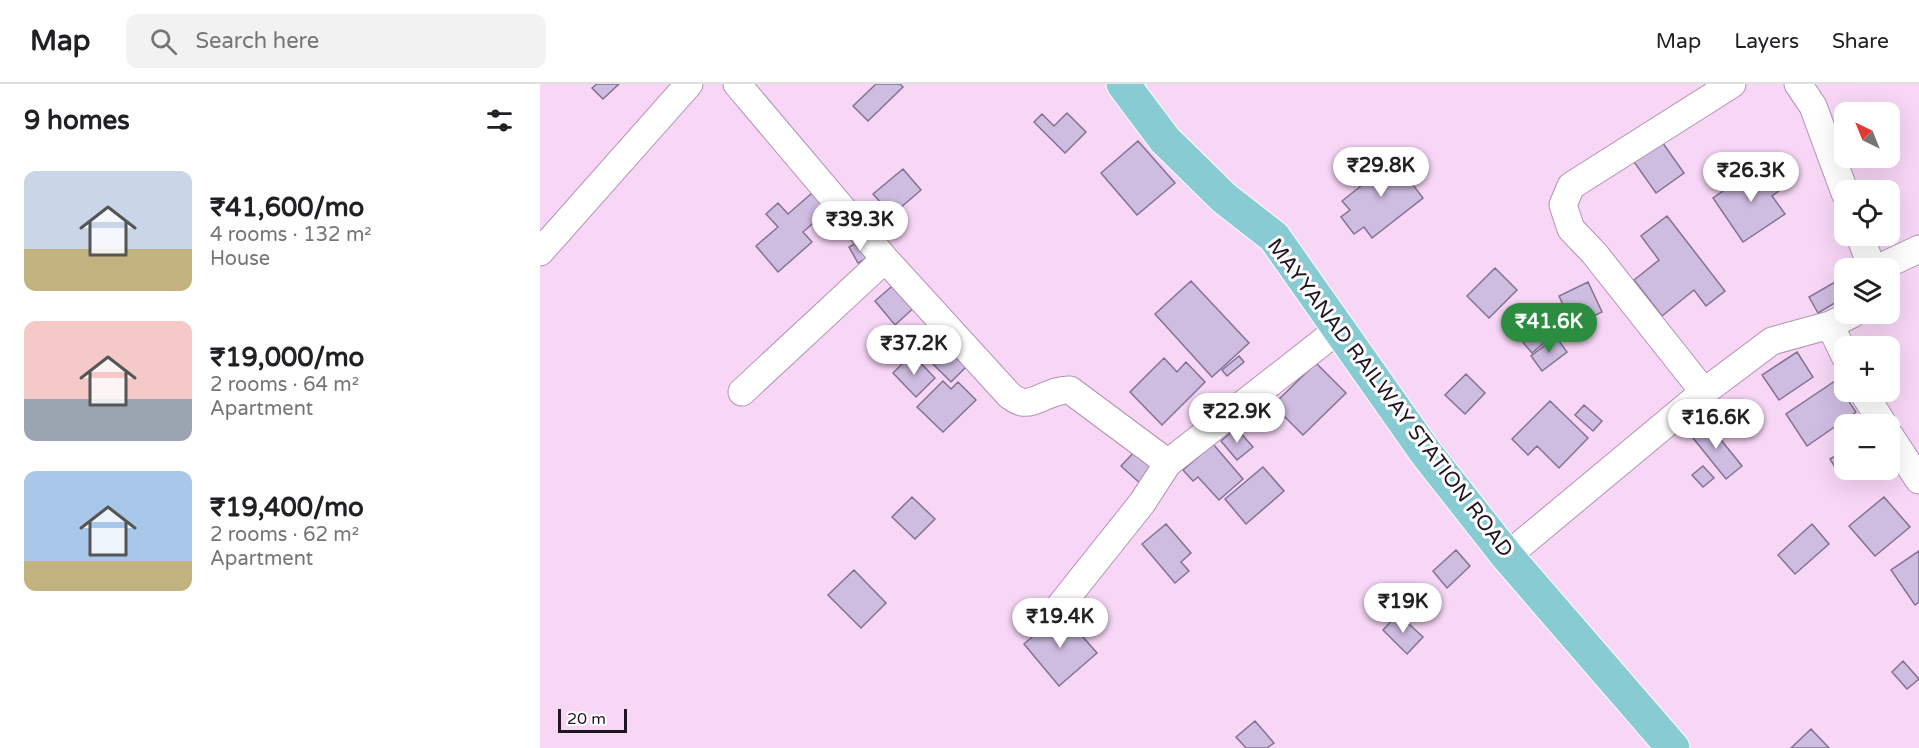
<!DOCTYPE html>
<html lang="en">
<head>
<meta charset="utf-8">
<style>
	body { margin:0; font-family:"Varela Round",sans-serif; background:#f2f2f2; color:#202124; height:100vh; display:flex; flex-direction:column; font-size:22px; white-space:nowrap }
	* { box-sizing:border-box; margin:0 }
	p { font-size:20px; color:#757577 }
	.icon { flex:none; width:33px; height:33px; fill:none; stroke:currentColor; stroke-width:2; stroke-linecap:round; stroke-linejoin:round }
	.map { position:relative; flex:1; overflow:hidden }
	.side { display:flex; flex-direction:column; background:#fff; width:540px }
	.side>* { flex:none }
	.needle { width:39px; rotate:317deg }
	.buttons { position:absolute; left:1294px; top:18px; display:grid; gap:12px }
	.buttons a { display:grid; place-items:center; width:66px; height:66px; border-radius:12px; background:#fff; box-shadow:0 6px 24px #0002; font-size:30px }
	.scale { position:absolute; left:18px; bottom:15px; width:69px; box-sizing:border-box; padding-left:6px; border:3px solid #211520; border-top:0; font-size:16px; line-height:21px; white-space:nowrap; color:#211520; -webkit-text-stroke:4px #fff; paint-order:stroke }
	.price { position:absolute; translate:-50% -51px; padding:0 14px; border-radius:21px; background:#fff; color:#222; font-size:20px; line-height:39px; filter:drop-shadow(0 2px 3px #0008) }
	.price::after { content:''; position:absolute; left:50%; top:36px; width:18px; height:14px; margin-left:-9px; background:inherit; clip-path:polygon(0 0,100% 0,50% 100%) }
	.price.active { background:#2c8d40; color:#fff }
	ul { padding:0; list-style:none }
	li { display:flex; align-items:center; gap:18px; height:150px; padding:0 24px }
	li span { display:grid; place-items:center; flex:none; width:168px; height:120px; border-radius:12px; color:#555 }
	li>.icon { margin-inline-start:auto }
	span .icon { width:72px; height:72px; fill:#fffc; stroke-width:1 }
	li b { font-size:26px }
	h2 { display:flex; justify-content:space-between; align-items:center; height:72px; padding:0 24px; font-size:26px }
	header { display:flex; align-items:center; gap:36px; box-sizing:border-box; height:84px; padding:0 30px; background:#fff; border-bottom:2px solid #e0e0e0 }
	header strong { font-size:28px }
	nav { display:flex; gap:33px; margin-inline-start:auto; font-size:21px }
	.search { width:420px; height:54px; background:#f2f2f2; display:flex; align-items:center; gap:15px; box-sizing:border-box; padding:0 21px; border-radius:12px; color:#757577; font-size:22px }
	main { display:flex; flex:1; min-height:0 }
	.map>svg:first-child { display:block }
	.building { fill:#cebce1; stroke:#827294; stroke-width:1.5 }
	.lines { fill:none; stroke-linecap:round; stroke-linejoin:round }
	.minor-casing { stroke:#b293b1; stroke-width:29 }
	.major-casing { stroke:#fff; stroke-width:35 }
	.minor { stroke:#fff; stroke-width:27 }
	.major { stroke:#88cbd3; stroke-width:33 }
	.labels { text-anchor:middle; dominant-baseline:central; stroke-width:6; stroke-linejoin:round; paint-order:stroke }
	.street-label { font-size:21px; fill:#211520; stroke:#fff }
</style>
</head>
<body>
<header>
<strong>Map</strong>
<div class="search"><svg class="icon" aria-label="search" viewBox="0 0 24 24"><circle cx="10" cy="10" r="6"/><path d="M15 15l6 6"/></svg>Search here</div>
<nav><a>Map</a><a>Layers</a><a>Share</a></nav>
</header>
<main>
<section class="side">
<h2>9 homes<svg class="icon" aria-label="filters" viewBox="0 0 24 24"><path d="M4 7h16M4 17h16"/><circle cx="9" cy="7" r="2"/><circle cx="15" cy="17" r="2"/></svg></h2>
<ul>
<li><span style="background:linear-gradient(#c9d6e8 65%,#c2b280 0)"><svg class="icon" aria-label="home" viewBox="0 0 24 24"><path d="M3 11l9-7 9 7M6 9v11h12V9"/></svg></span><div><b>₹41,600/mo</b><p>4 rooms · 132 m²</p><p>House</p></div></li>
<li><span style="background:linear-gradient(#f6c9c9 65%,#9aa5b1 0)"><svg class="icon" aria-label="home" viewBox="0 0 24 24"><path d="M3 11l9-7 9 7M6 9v11h12V9"/></svg></span><div><b>₹19,000/mo</b><p>2 rooms · 64 m²</p><p>Apartment</p></div></li>
<li><span style="background:linear-gradient(#a9c7e8 75%,#c2b280 0)"><svg class="icon" aria-label="home" viewBox="0 0 24 24"><path d="M3 11l9-7 9 7M6 9v11h12V9"/></svg></span><div><b>₹19,400/mo</b><p>2 rooms · 62 m²</p><p>Apartment</p></div></li>
</ul>
</section>
<div class="map">
<svg width="1379" height="664" viewBox="0 0 1379 664">
	<rect width="100%" height="100%" fill="#f7d6f6"/>
	<!-- building -->
	<path class="building" d="M57,0H79L63,15L52,4Z
		M336,0H360L363,3L328,37L313,22Z
		M527,29L546,48L525,69L494,38L502,30L514,42Z
		M1120,55L1144,89L1116,109L1092,75Z
		M598,57L635,99L597,131L561,89Z
		M847,67L883,114L832,154L824,143L814,150L801,133L810,126L802,117L836,90L829,82Z
		M1222,80L1240,106L1232,112L1245,130L1203,158L1173,114Z
		M363,85L381,106L352,131L333,110Z
		M272,109L287,127L263,148L272,158L238,188L216,162L238,143L226,130L238,119L248,130Z
		M1127,132L1185,207L1166,222L1154,206L1122,232L1094,196L1119,176L1101,152Z
		M322,156L331,172L318,179L309,163Z
		M955,184L977,206L949,234L927,212Z
		M1302,194L1305,199V213L1278,229L1269,213Z
		M358,197L378,220L355,241L335,217Z
		M651,197L709,259L672,293L615,230Z
		M1048,198L1062,228L1033,242L1019,212Z
		M1001,239L1012,252L992,269L981,256Z
		M1016,253L1027,268L1002,287L991,272Z
		M404,262L426,283L411,298L389,276Z
		M1257,268L1273,293L1239,316L1222,291Z
		M372,270L395,294L376,313L353,289Z
		M699,272L704,278L687,292L682,286Z
		M624,274L637,288L646,278L665,298L622,341L590,308Z
		M776,279L806,309L763,351L733,321Z
		M926,290L945,309L925,330L905,311Z
		M403,297L411,305L418,298L436,316L403,348L377,323Z
		M1295,297L1316,328L1267,362L1246,330Z
		M1010,317L1048,354L1019,384L997,362L988,371L972,355Z
		M1044,321L1062,337L1053,347L1035,331Z
		M1165,336L1202,382L1186,395L1149,349Z
		M696,344L713,363L697,376L681,357Z
		M673,360L703,395L679,416L658,393L653,397L643,386Z
		M596,366L616,384L601,400L581,382Z
		M1305,366V386H1313L1301,393L1290,375Z
		M1163,382L1174,394L1163,403L1152,391Z
		M723,383L744,407L706,440L685,415Z
		M372,413L395,435L375,455L352,433Z
		M1344,413L1370,443L1335,472L1309,442Z
		M626,440L651,469L641,478L649,487L635,499L602,460Z
		M1272,440L1289,460L1255,490L1238,471Z
		M916,466L930,482L907,504L893,487Z
		M1379,467V518L1375,521L1351,486Z
		M314,486L346,519L321,544L288,511Z
		M521,528L557,569L519,602L484,560Z
		M858,530L883,553L867,570L843,546Z
		M1363,577L1379,595L1367,605L1352,588Z
		M715,637L734,659L727,664H706L696,653Z
		M1271,645L1289,664H1251Z"/>
	<g class="lines">
		<defs>
			<path id="minor" d="M197,0L345,175L469,311C472,313 478,318 482,318C495,321 511,305 530,306L628,379
				M1258,0L1273,22L1305,109
				M1320,152L1332,184
				M0,168L149,0
				M1339,184L1379,165
				M1290,241L1305,272
				M202,308L345,175
				M1164,308L1054,169L1031,145L1023,121L1031,102L1192,0
				M1323,308L1343,340
				M1350,352L1379,396
				M967,472L1164,308L1232,257L1290,241L1312,230
				M516,527L602,419L628,379L799,245"/>
			<path id="major" d="M583,0L625,56L684,114L734,153L886,369L967,472L1133,664"/>
		</defs>
		<!-- minor casing -->
		<use href="#minor" class="minor-casing"/>
		<!-- major casing -->
		<use href="#major" class="major-casing"/>
		<!-- minor -->
		<use href="#minor" class="minor"/>
		<!-- major -->
		<use href="#major" class="major"/>
	</g>
	<g class="labels">
		<!-- street labels -->
		<g class="street-label">
			<text transform="translate(850 314) rotate(53)">MAYYANAD RAILWAY STATION ROAD</text>
		</g>
	</g>
</svg>
<div class="buttons">
<a><svg class="needle" viewBox="-14 -14 28 28"><path d="M0-13l5 13h-10z" fill="#e53935"/><path d="M0 13l5-13h-10z" fill="#757577"/></svg></a>
<a><svg class="icon" aria-label="locate" viewBox="0 0 24 24"><circle cx="12" cy="12" r="6"/><path d="M12 2v4M12 18v4M2 12h4M18 12h4"/></svg></a>
<a><svg class="icon" aria-label="layers" viewBox="0 0 24 24"><path d="M12 4l9 5-9 5-9-5zM3 14l9 5 9-5"/></svg></a>
<a>+</a>
<a>−</a>
</div>
<div class="scale">20 m</div>
<b class="price" style="left:841px;top:114px">₹29.8K</b>
<b class="price" style="left:1211px;top:119px">₹26.3K</b>
<b class="price" style="left:320px;top:168px">₹39.3K</b>
<b class="price active" style="left:1009px;top:270px">₹41.6K</b>
<b class="price" style="left:374px;top:292px">₹37.2K</b>
<b class="price" style="left:697px;top:360px">₹22.9K</b>
<b class="price" style="left:1176px;top:366px">₹16.6K</b>
<b class="price" style="left:863px;top:550px">₹19K</b>
<b class="price" style="left:520px;top:565px">₹19.4K</b>
</div>
</main>
</body>
</html>
